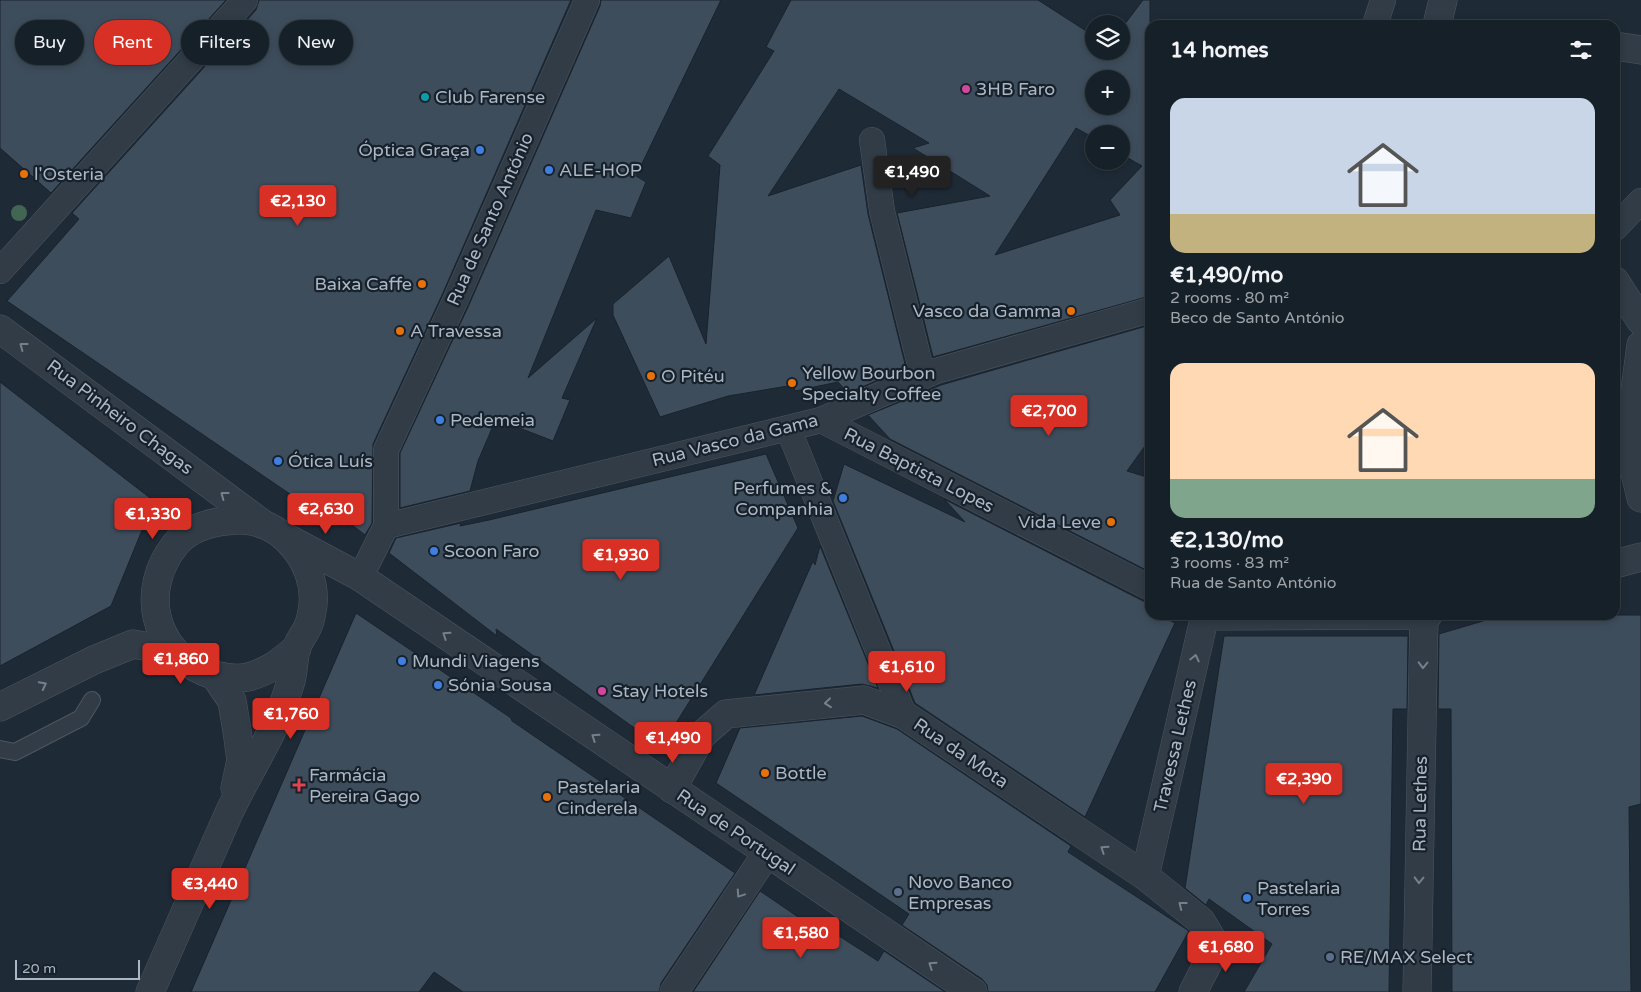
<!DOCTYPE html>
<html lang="en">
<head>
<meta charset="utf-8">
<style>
	body { margin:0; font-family:"Varela Round",sans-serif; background:#232d34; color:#f1f3f6; height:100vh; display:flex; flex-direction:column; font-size:19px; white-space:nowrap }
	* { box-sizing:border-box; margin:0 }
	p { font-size:16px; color:#9ea3a8 }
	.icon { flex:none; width:28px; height:28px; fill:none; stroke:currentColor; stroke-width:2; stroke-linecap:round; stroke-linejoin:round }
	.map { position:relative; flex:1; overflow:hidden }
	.details { position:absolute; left:1145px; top:20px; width:475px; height:600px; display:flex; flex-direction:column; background:#162028; border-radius:15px; box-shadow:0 2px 8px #0003,0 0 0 1px #353e45 }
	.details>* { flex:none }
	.hud { position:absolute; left:15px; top:20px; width:475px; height:45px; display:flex; gap:10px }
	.fabs { position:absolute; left:1085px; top:15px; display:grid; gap:10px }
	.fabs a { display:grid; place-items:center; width:45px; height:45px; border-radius:50%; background:#162028; box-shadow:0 2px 8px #0003,0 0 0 1px #353e45; font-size:25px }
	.scale { position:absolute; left:15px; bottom:12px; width:125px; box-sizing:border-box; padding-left:5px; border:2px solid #abb7c4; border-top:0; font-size:14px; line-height:18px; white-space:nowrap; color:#abb7c4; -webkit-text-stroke:4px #17212b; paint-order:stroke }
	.price { position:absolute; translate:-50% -42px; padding:0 11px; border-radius:5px; background:#d93025; color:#fff; font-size:16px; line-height:32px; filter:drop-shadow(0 1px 2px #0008) }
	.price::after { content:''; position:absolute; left:50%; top:30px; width:15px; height:11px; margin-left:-8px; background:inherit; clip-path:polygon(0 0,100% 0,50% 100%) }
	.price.selected { background:#222; color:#fff }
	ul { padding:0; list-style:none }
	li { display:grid; align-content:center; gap:10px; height:265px; padding:0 25px }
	li span { display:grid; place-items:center; height:155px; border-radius:15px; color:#555 }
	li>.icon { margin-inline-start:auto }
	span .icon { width:90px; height:90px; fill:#fffc; stroke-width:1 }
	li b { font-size:21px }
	h2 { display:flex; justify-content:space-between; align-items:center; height:60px; padding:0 25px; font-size:21px }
	.chip { padding:0 18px; border-radius:22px; background:#162028; box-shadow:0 2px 8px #0003,0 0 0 1px #353e45; font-size:18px; line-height:45px }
	.chip.selected { background:#d93025; color:#fff }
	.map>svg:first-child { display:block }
	.building { fill:#3e4d5c; stroke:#19232d; fill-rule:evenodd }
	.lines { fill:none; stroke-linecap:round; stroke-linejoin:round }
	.service-casing { stroke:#4c5762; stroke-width:18 }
	.pedestrian-casing { stroke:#4c5762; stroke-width:26 }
	.minor-casing { stroke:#4c5762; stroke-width:29 }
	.tertiary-casing { stroke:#4c5762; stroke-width:29 }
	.service { stroke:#313c47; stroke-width:16 }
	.pedestrian { stroke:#313c47; stroke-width:25 }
	.minor { stroke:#313c47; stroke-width:28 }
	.tertiary { stroke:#313c47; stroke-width:28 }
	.tree { fill:#436553 }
	.oneway { stroke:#74808c }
	.hotel-dot { fill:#d1479c; stroke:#17212b; stroke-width:2 }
	.culture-dot { fill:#0f9aa8; stroke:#17212b; stroke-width:2 }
	.shop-dot { fill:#3f7fe0; stroke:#17212b; stroke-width:2 }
	.food-dot { fill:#e8710a; stroke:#17212b; stroke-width:2 }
	.health-dot { fill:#e0444e; stroke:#17212b; stroke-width:2 }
	.service-dot { fill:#5c6f8a; stroke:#17212b; stroke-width:2 }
	.labels { text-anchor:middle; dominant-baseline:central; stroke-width:4.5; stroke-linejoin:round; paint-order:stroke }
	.poi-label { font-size:18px; fill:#abb7c4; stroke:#17212b; text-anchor:start }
	.street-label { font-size:18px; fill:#abb7c4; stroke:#17212b }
</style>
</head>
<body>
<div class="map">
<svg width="1641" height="992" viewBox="0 0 1641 992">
	<rect width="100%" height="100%" fill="#1e2a36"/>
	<!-- building -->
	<path class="building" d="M0,0H226L51,193L0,148Z
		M259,0H571L442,295L373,444L372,523L365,535L332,510L328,520L7,301L79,219L72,213L256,10Z
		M601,0H721L636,176L646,182L631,218L596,210L528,378L597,318L562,398L570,400L553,441L496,419L478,461L470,491L400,508V453L468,307L600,6Z
		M791,0H1038L1094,36V51H1121V29L1143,0H1150V296L933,357L897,213L990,196L913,148L929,143L839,89L768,196L861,165L868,214L906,368L848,393L838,382L795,391L794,385L728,396L660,417L613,315V304L669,256L706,344L720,165L708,156L774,51L766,47ZM1094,79H1121V106H1094ZM1076,128L1094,138V134H1121V154L1142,166L1110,200L1120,215L995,255Z
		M1150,325V439L1127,471L1150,478V572L890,439L868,415L941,385Z
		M0,382L154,501L111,606L0,666Z
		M766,454L798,528L661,747L496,629L497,636L389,553L396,538L461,523L460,526L489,520Z
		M844,464L965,522L944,499L1143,601L1150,602V615H1159L1175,623L1085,817L915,703L833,501Z
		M820,546L878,688L862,684L754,695L813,561L815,565Z
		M356,613L511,718L512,721L735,873L661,983L659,992H463L434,972L419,992H191Z
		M1503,615H1641V804L1629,807L1631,992H1452L1451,709H1438L1439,634Z
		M1224,636H1408L1407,709H1393L1389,992H1244L1272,944L1209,899L1206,905L1185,888Z
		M862,716L897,729L1071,846L1068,852L1189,931L1155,992H988L987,985L982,979L902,925L909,914L716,783L740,728Z
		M760,891L807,923L811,918L878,961L884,951L945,992H693Z"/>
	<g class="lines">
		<defs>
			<path id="service" d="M0,749L15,752L81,718L92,700"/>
			<path id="pedestrian" d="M1375,25L1383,0
				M872,140L882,211L923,377
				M1615,228L1641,201
				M0,271L245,0
				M821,420L1150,588
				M788,428L904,715
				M386,526V450L455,301L587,0
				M365,568L386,526L821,420L936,371L1150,310"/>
			<path id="minor" d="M1615,46L1641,50
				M1615,281L1641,321
				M0,329L263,524
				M1641,345L1628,443L1641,498
				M1615,564L1641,557
				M1205,616L1428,615
				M0,707L94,660L133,644L173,651
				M672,789L702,735L726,714L864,700L904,715L1145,876L1201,921L1212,939L1211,957L1193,992
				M1145,876L1205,615
				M674,992L767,853"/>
			<path id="tertiary" d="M1437,25L1443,0
				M289,539L360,577L973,992
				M215,676L232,701L237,731L241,760L235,788
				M150,992C176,933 202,874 228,815C248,771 277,731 290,684C294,673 293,661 296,650C298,641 305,634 308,626C311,620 312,612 313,605C317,563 281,518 238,520C215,521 190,526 175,545C140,589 152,650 205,672C217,677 236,680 248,677C270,671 280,662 297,648
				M1417,992L1424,615"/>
		</defs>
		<!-- service casing -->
		<use href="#service" class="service-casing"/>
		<!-- pedestrian casing -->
		<use href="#pedestrian" class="pedestrian-casing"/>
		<!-- minor casing -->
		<use href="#minor" class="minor-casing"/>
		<!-- tertiary casing -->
		<use href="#tertiary" class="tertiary-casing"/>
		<!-- service -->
		<use href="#service" class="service"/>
		<!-- pedestrian -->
		<use href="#pedestrian" class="pedestrian"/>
		<!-- minor -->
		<use href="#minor" class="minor"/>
		<!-- tertiary -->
		<use href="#tertiary" class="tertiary"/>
	</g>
	<!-- trees -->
	<circle class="tree" cx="19" cy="213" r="8"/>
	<!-- one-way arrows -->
	<defs><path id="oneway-chevron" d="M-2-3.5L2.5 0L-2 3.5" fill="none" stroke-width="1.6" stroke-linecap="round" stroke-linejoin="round" transform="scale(1.25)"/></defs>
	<g class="oneway">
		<use href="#oneway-chevron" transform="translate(23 346) rotate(-143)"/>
		<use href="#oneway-chevron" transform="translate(224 495) rotate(-143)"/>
		<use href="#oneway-chevron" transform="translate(446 635) rotate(-146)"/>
		<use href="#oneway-chevron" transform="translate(1195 658) rotate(-77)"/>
		<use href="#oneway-chevron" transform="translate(1423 665) rotate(91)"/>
		<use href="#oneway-chevron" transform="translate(43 685) rotate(-27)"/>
		<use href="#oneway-chevron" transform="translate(828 703) rotate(174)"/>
		<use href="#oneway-chevron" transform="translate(595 737) rotate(-146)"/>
		<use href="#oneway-chevron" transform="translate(1104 849) rotate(-146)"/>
		<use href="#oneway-chevron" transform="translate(1419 880) rotate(91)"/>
		<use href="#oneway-chevron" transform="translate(740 894) rotate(124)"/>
		<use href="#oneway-chevron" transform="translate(1182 905) rotate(-142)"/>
		<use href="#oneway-chevron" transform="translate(932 965) rotate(-146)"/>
	</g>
	<!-- markers -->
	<g class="hotel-dot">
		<circle cx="966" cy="89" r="5"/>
		<circle cx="602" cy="691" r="5"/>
	</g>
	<circle class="culture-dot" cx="425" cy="97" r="5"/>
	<g class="shop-dot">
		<circle cx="480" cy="150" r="5"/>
		<circle cx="549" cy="170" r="5"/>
		<circle cx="440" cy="420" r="5"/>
		<circle cx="278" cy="461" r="5"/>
		<circle cx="843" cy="498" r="5"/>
		<circle cx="434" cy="551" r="5"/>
		<circle cx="402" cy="661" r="5"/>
		<circle cx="438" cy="685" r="5"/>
		<circle cx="1247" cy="898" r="5"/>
	</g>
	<g class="food-dot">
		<circle cx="24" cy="174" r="5"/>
		<circle cx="422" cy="284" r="5"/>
		<circle cx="1071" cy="311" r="5"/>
		<circle cx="400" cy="331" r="5"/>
		<circle cx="651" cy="376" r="5"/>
		<circle cx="792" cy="383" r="5"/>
		<circle cx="1111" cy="522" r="5"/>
		<circle cx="765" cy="773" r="5"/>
		<circle cx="547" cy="797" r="5"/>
	</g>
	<path class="health-dot" d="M296.5 777.5h5v5h5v5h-5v5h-5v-5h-5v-5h5z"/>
	<g class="service-dot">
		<circle cx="898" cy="892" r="5"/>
		<circle cx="1330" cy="957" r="5"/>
	</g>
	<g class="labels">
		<!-- poi labels -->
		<g class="poi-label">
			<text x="976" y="89">3HB Faro</text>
			<text x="435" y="97">Club Farense</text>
			<text x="470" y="150" text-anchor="end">Óptica Graça</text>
			<text x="559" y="170">ALE-HOP</text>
			<text x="34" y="174">l'Osteria</text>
			<text x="412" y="284" text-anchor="end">Baixa Caffe</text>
			<text x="1061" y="311" text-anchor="end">Vasco da Gamma</text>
			<text x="410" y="331">A Travessa</text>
			<text x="802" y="373">Yellow Bourbon<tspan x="802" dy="21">Specialty Coffee</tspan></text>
			<text x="661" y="376">O Pitéu</text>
			<text x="450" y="420">Pedemeia</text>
			<text x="288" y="461">Ótica Luís</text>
			<text x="833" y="488" text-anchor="end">Perfumes &amp;<tspan x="833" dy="21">Companhia</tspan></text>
			<text x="1101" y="522" text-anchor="end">Vida Leve</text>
			<text x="444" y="551">Scoon Faro</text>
			<text x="412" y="661">Mundi Viagens</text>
			<text x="448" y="685">Sónia Sousa</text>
			<text x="612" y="691">Stay Hotels</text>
			<text x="775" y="773">Bottle</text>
			<text x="309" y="775">Farmácia<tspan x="309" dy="21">Pereira Gago</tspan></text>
			<text x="557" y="787">Pastelaria<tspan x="557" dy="21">Cinderela</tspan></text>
			<text x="908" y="882">Novo Banco<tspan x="908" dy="21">Empresas</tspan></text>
			<text x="1257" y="888">Pastelaria<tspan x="1257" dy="21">Torres</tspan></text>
			<text x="1340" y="957">RE/MAX Select</text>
		</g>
		<!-- street labels -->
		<g class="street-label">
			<text transform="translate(490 219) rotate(-66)">Rua de Santo António</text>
			<text transform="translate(120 417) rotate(37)">Rua Pinheiro Chagas</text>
			<text transform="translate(735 440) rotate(-14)">Rua Vasco da Gama</text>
			<text transform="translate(919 470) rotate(27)">Rua Baptista Lopes</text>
			<text transform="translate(1175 746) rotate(-77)">Travessa Lethes</text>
			<text transform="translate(961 753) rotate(34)">Rua da Mota</text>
			<text transform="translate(1420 804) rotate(-89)">Rua Lethes</text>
			<text transform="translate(736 832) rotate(34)">Rua de Portugal</text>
		</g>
	</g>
</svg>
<div class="fabs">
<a><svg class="icon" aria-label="layers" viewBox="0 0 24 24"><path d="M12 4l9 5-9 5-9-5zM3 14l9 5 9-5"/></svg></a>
<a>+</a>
<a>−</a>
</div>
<div class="scale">20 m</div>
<b class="price selected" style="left:912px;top:198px">€1,490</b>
<b class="price" style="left:298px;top:227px">€2,130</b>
<b class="price" style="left:1049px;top:437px">€2,700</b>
<b class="price" style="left:326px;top:535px">€2,630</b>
<b class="price" style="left:153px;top:540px">€1,330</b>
<b class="price" style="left:621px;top:581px">€1,930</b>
<b class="price" style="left:181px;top:685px">€1,860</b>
<b class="price" style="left:907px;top:693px">€1,610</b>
<b class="price" style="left:291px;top:740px">€1,760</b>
<b class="price" style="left:673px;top:764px">€1,490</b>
<b class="price" style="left:1304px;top:805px">€2,390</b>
<b class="price" style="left:210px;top:910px">€3,440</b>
<b class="price" style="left:801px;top:959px">€1,580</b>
<b class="price" style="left:1226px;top:973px">€1,680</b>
<div class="hud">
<a class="chip">Buy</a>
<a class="chip selected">Rent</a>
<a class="chip">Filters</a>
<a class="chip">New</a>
</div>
<section class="details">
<h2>14 homes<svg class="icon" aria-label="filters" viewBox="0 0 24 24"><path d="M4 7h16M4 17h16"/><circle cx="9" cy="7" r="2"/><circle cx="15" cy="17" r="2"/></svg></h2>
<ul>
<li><span style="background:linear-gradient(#c9d6e8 75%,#c2b280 0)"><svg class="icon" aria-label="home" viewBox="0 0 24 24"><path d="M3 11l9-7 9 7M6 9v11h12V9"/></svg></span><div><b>€1,490/mo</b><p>2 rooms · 80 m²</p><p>Beco de Santo António</p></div></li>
<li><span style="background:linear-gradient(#ffd9b3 75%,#7fa58c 0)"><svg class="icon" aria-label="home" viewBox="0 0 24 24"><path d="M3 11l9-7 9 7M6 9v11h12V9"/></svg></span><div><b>€2,130/mo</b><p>3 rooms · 83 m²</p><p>Rua de Santo António</p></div></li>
</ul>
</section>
</div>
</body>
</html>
